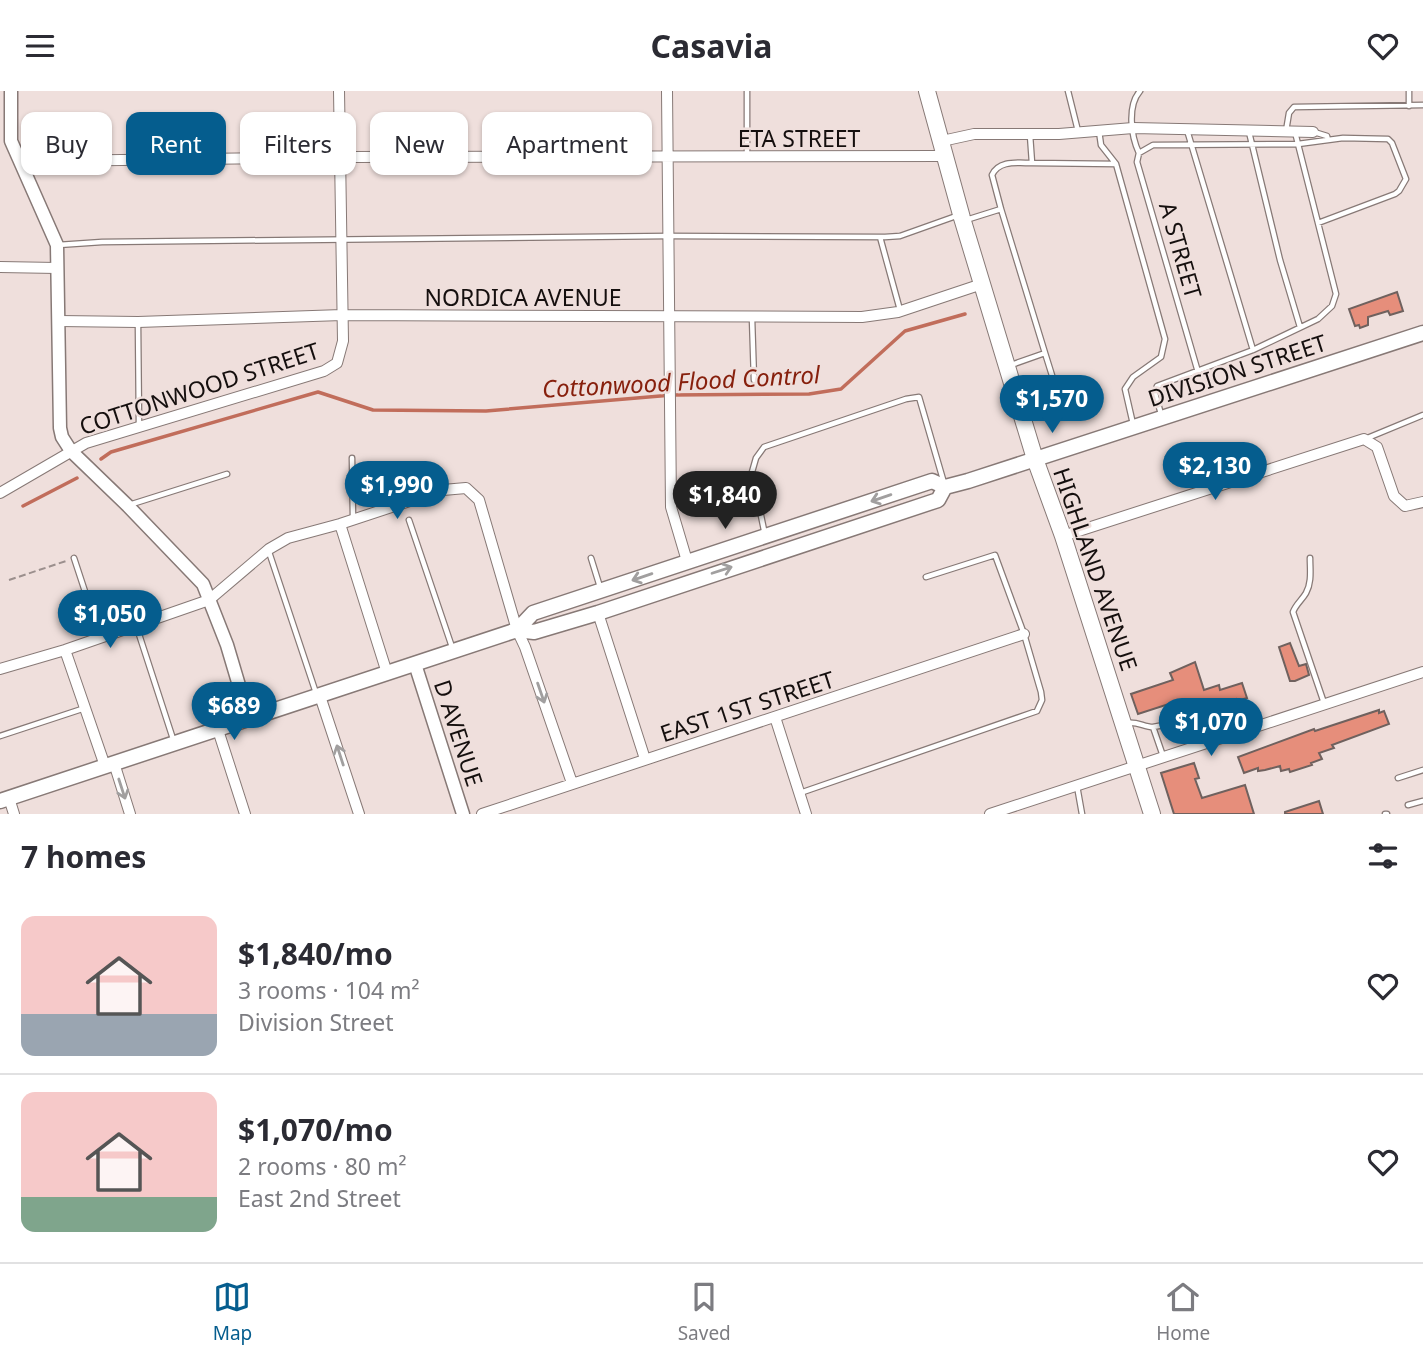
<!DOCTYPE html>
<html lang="en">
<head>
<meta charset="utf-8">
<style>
	body { margin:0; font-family:"Noto Sans",sans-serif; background:#f7f7f7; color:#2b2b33; height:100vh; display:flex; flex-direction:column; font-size:26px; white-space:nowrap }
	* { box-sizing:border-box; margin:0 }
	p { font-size:23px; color:#7c7c81 }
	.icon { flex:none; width:38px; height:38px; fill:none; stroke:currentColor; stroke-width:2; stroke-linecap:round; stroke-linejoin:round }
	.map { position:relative; height:723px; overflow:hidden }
	.side { display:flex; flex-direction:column; background:#fff; flex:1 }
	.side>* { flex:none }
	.guide { position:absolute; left:21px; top:21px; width:700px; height:63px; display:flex; gap:14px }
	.price { position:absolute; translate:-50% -60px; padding:0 16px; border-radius:24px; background:#055d8e; color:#fff; font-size:23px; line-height:46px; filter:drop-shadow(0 2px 4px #0008) }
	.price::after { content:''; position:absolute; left:50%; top:42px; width:21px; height:16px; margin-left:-10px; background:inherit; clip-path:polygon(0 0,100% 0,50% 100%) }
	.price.current { background:#222; color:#fff }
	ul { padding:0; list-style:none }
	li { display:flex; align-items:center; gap:21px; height:175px; padding:0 21px }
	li+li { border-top:2px solid #e1e1e2 }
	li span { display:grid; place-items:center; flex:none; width:196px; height:140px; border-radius:14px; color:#555 }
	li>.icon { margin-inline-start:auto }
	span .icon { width:84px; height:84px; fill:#fffc; stroke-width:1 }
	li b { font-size:30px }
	h2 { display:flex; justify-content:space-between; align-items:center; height:84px; padding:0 21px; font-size:30px }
	.chip { padding:0 24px; border-radius:14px; background:#fff; box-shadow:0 2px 5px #0004; font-size:24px; line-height:63px }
	.chip.current { background:#055d8e; color:#fff }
	header { display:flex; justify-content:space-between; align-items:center; height:91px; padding:0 21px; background:#fff; font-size:32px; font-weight:700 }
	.tab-bar { display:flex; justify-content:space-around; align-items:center; height:98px; border-top:2px solid #e1e1e2; background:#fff; font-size:19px; color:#7c7c81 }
	.tab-bar a { display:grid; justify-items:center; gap:4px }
	.tab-bar .current { color:#055d8e }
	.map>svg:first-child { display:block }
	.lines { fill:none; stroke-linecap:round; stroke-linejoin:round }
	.stream { stroke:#c16d5b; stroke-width:3.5 }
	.building { fill:#e68e7b; stroke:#6f615e; stroke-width:2 }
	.service-casing { stroke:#877976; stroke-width:7 }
	.minor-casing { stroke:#877976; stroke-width:12 }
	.tertiary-casing { stroke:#877976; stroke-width:15 }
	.secondary-casing { stroke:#877976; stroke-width:17 }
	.primary-casing { stroke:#877976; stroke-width:18 }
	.path { stroke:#9b8f8d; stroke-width:2; stroke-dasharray:7 3.5; stroke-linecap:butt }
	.service { stroke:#fff; stroke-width:4.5 }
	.minor { stroke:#fff; stroke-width:10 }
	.tertiary { stroke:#fff; stroke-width:12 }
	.secondary { stroke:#fff; stroke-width:14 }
	.primary { stroke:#fff; stroke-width:16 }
	.oneway { stroke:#a19f9f }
	.labels { text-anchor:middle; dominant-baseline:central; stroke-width:5; stroke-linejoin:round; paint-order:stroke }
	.street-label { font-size:23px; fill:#150f0e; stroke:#efdfdc }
	.water-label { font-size:24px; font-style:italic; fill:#87200d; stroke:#efdfdc }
</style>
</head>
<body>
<header><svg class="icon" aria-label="menu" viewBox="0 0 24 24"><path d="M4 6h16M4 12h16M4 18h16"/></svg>Casavia<svg class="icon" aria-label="heart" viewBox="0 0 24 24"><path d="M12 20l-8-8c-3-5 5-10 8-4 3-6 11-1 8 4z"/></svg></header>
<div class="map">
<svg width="1423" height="723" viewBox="0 0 1423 723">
	<rect width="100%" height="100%" fill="#efdfdc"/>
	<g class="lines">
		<!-- stream -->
		<path class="stream" d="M101,368L111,361L318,301L373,319L486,320L672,304L809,303L841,298L905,240L965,223
			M23,415L77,387"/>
	</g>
	<!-- building -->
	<path class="building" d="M1397,201L1403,220L1390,224L1388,220L1368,226V234L1360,237L1359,234L1355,235L1349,218Z
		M1290,552L1299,575L1306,573L1309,584L1295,590H1290L1279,556Z
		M1195,571L1204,599L1219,594L1220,599L1242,592L1247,607L1237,610L1236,608L1210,616L1211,620L1208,621L1183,626L1178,610L1138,623L1131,603L1173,589L1170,582Z
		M1379,619V622L1384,620L1389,633L1332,654L1334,657L1319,662L1322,668L1311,672L1312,674L1290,681L1289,678L1281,680L1280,675L1265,679L1258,680V677L1244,682L1238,666L1314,638L1315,640Z
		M1194,672L1199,687L1195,688L1202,707L1245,694L1254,723H1174L1161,682Z
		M1319,710L1323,723H1285V721Z"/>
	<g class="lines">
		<defs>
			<path id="service" d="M747,0V66
				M1068,0L1078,40
				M1409,0V15
				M1187,39L1253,259
				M1286,40L1289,22L1294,16L1423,14
				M1249,41L1280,169L1300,236
				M1295,41L1298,53L1343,47L1388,48L1392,52L1406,88L1399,100L1395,103L1318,132
				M1314,41L1327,45L1328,49
				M1030,44L1032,72L1116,73L1101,54L1099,40
				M1139,62C1131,45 1127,15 1140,0
				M1116,73L1165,248L1161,266L1133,286L1125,298L1133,333
				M1001,118L992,84C999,69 1017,72 1032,72
				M966,129L1001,118L1045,262
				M880,146L900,219
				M58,154L102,151L669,145L885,146L900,145L959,124
				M752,227L754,289
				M138,232L139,335
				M1011,274L1045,262L1065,326
				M1161,323L1155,302L1157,295L1253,259L1318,228L1332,215L1336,203L1298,53L1153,54L1139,62L1137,71L1198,281
				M1365,348L1423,324
				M352,367L353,427
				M129,414L227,383
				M409,429L452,556
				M765,444L752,381L756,367L764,356L906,308L919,306L944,392
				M269,461L316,602
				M74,467L100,546
				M591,467L600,496
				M1310,467C1310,479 1312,491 1306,502C1302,509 1296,513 1293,521L1324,612
				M136,534L174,651
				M1193,630L1200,652
				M1127,632C1137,630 1144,636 1153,636L1207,626L1216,649
				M1153,636L1163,665
				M0,645L85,617
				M1398,687L1423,679
				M1077,695L1082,723
				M800,702L1037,620L1042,609L1041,601L1024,543L995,464L926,486
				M1408,714L1423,710
				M1385,723H1387"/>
			<path id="minor" d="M667,0L671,416L687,470
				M942,50L974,43H1059L1133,37L1313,41
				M22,74L45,70L340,66L946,65
				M0,176L57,177
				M59,230L138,231L342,224L862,226L898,221L982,193
				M0,402L86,352L324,280L337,272L343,250L339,0
				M340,433L387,582
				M1063,445L1364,348L1377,356L1394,405L1405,415L1423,411
				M598,522L645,668
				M65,559L105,675
				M0,578L65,559L209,509L269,458L288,447L340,433L443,399L466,397L479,409L517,539L525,556L572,692
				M320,605L359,723
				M775,626L806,723
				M218,639L245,723
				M114,672L130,723
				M9,707L14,723
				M482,723L1024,543
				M990,723L1423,581"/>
			<path id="tertiary" d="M11,0V50L57,154L60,337L62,346L71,360L128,415L203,493L227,554L249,628
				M415,573L463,723"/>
			<path id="secondary" d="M517,539L533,522L932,390L945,396L968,390L1423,242
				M0,710L517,539L534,541L598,522L938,409L945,396"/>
			<path id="primary" d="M927,0L962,127L1035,368L1063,445L1152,723"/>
		</defs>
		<!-- service casing -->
		<use href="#service" class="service-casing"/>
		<!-- minor casing -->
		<use href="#minor" class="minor-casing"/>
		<!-- tertiary casing -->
		<use href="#tertiary" class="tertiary-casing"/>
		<!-- secondary casing -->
		<use href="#secondary" class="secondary-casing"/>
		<!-- primary casing -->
		<use href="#primary" class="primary-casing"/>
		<!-- path -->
		<path class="path" d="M9,489L66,470"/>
		<!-- service -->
		<use href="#service" class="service"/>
		<!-- minor -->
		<use href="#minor" class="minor"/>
		<!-- tertiary -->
		<use href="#tertiary" class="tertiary"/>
		<!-- secondary -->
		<use href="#secondary" class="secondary"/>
		<!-- primary -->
		<use href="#primary" class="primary"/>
	</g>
	<!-- one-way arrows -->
	<defs><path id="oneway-shaft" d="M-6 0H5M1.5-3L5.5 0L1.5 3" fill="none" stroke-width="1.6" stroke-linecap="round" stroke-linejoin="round" transform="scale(1.75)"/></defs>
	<g class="oneway">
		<use href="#oneway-shaft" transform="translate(881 407) rotate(161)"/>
		<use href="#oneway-shaft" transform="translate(722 479) rotate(-18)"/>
		<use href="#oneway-shaft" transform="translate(642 486) rotate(161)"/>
		<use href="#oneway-shaft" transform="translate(541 602) rotate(71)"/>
		<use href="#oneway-shaft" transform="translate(340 664) rotate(-108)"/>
		<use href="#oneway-shaft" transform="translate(122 698) rotate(72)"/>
	</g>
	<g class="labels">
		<!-- street labels -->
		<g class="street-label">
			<text x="799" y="47">ETA STREET</text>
			<text transform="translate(1181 159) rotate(74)">A STREET</text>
			<text x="523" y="206">NORDICA AVENUE</text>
			<text transform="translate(1237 279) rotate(-18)">DIVISION STREET</text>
			<text transform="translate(199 297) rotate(-18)">COTTONWOOD STREET</text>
			<text transform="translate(1096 478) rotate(71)">HIGHLAND AVENUE</text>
			<text transform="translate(747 615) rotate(-18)">EAST 1ST STREET</text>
			<text transform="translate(459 642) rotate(72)">D AVENUE</text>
		</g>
		<!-- water labels -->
		<g class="water-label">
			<text transform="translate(681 290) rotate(-3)">Cottonwood Flood Control</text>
		</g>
	</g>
</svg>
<b class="price" style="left:1052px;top:344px">$1,570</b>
<b class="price" style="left:1215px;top:411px">$2,130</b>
<b class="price" style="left:397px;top:430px">$1,990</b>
<b class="price current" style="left:725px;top:440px">$1,840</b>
<b class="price" style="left:110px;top:559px">$1,050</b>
<b class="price" style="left:234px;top:651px">$689</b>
<b class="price" style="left:1211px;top:667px">$1,070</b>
<div class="guide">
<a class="chip">Buy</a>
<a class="chip current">Rent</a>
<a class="chip">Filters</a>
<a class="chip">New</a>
<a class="chip">Apartment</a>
</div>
</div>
<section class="side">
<h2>7 homes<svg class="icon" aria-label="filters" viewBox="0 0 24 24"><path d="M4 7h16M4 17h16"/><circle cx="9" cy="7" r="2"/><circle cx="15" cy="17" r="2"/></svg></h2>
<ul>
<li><span style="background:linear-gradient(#f6c9c9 70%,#9aa5b1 0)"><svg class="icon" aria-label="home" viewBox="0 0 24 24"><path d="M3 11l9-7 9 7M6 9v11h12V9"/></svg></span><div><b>$1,840/mo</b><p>3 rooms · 104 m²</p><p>Division Street</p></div><svg class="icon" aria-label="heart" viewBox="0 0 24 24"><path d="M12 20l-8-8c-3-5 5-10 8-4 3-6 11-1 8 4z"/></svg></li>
<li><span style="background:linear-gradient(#f6c9c9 75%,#7fa58c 0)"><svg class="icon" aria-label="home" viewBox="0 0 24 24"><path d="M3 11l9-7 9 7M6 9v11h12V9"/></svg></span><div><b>$1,070/mo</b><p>2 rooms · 80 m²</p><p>East 2nd Street</p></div><svg class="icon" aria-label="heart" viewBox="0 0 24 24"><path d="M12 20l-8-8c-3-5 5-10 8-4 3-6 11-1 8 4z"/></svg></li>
</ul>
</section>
<nav class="tab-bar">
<a class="current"><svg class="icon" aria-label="map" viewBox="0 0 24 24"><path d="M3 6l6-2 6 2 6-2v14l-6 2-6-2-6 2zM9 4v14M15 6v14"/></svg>Map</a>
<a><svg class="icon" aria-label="saved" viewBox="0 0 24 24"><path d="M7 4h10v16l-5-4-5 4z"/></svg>Saved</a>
<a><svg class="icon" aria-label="home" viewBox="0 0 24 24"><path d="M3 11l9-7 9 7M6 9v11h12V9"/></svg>Home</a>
</nav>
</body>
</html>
